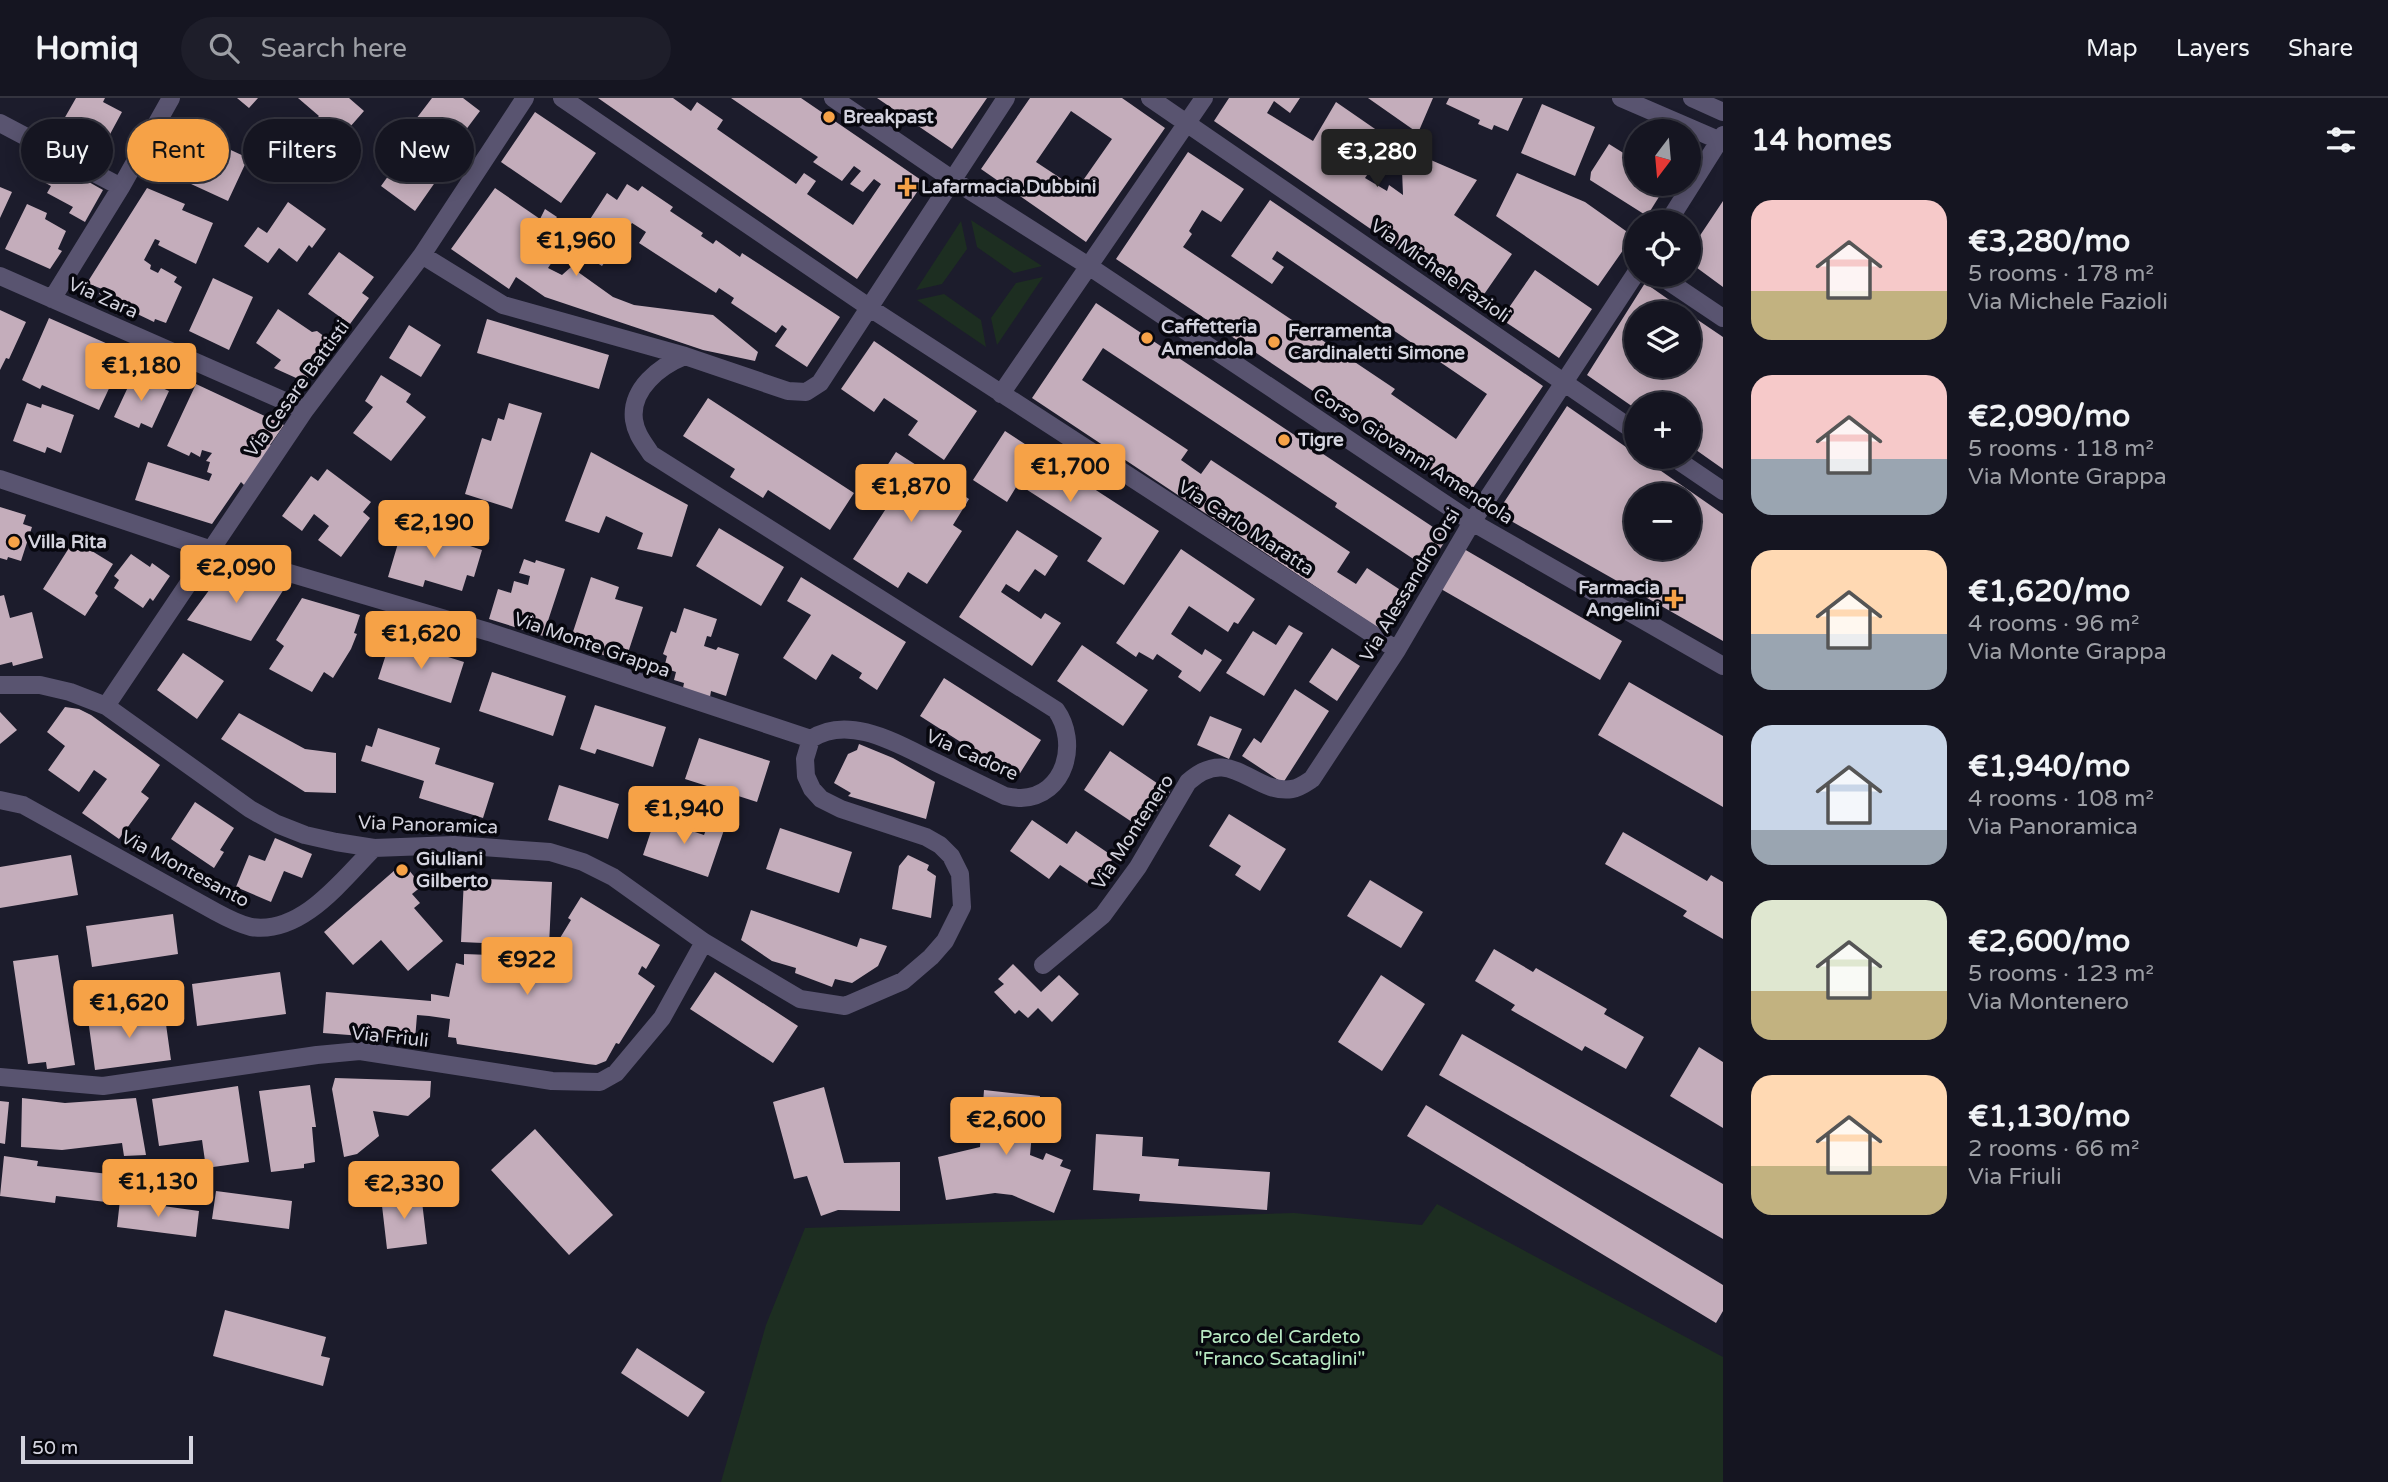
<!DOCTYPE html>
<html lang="en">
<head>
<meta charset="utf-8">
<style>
	body { margin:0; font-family:"Varela Round",sans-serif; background:#1e1e2a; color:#f1f3f6; height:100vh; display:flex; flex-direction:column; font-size:26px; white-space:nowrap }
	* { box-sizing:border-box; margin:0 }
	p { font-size:23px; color:#9d9fa5 }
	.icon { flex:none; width:38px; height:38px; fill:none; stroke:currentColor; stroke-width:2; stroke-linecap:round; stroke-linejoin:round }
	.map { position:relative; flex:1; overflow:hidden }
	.details { display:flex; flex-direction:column; background:#151521; width:665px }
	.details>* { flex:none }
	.top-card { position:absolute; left:21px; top:21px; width:665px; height:63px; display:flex; gap:14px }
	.needle { width:46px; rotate:196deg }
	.fabs { position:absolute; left:1624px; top:21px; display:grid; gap:14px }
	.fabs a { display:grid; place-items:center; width:77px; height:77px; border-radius:50%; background:#151521; box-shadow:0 4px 18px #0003,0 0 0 2px #34343f; font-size:35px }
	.scale { position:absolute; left:21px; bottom:18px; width:172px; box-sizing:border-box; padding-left:7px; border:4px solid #d3d3de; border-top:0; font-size:19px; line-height:24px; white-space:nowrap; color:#d3d3de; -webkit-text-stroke:5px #07070e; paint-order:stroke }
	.price { position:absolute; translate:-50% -60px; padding:0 16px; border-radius:7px; background:#f6a247; color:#111; font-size:23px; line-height:46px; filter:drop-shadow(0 2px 4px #0008) }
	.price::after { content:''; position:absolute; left:50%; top:42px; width:21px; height:16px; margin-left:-10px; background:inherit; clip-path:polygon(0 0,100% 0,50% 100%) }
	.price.current { background:#222; color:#fff }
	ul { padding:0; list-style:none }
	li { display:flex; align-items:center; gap:21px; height:175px; padding:0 28px }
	li span { display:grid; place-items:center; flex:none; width:196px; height:140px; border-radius:21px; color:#555 }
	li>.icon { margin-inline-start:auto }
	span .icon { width:84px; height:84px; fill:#fffc; stroke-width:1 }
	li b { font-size:30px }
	h2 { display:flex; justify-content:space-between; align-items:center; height:84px; padding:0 28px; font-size:30px }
	.tag { padding:0 24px; border-radius:32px; background:#151521; box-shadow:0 4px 18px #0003,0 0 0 2px #34343f; font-size:24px; line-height:63px }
	.tag.current { background:#f6a247; color:#111 }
	header { display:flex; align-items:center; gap:42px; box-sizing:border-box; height:98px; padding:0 35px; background:#151521; border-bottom:2px solid #34343f }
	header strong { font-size:33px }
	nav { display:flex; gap:38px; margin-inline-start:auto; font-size:24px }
	.search { width:490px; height:63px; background:#1e1e2a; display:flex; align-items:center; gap:18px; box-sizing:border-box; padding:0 24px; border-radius:38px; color:#9d9fa5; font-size:26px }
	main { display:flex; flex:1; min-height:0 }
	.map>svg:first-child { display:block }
	.green { fill:#1d2e21 }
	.building { fill:#c4adbb; fill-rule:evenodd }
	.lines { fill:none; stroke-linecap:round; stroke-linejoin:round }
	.minor { stroke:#595470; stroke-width:18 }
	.poi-dot { fill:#f6a247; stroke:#07070e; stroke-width:2.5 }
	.labels { text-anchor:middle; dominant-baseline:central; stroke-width:7; stroke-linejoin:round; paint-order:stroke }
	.poi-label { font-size:19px; font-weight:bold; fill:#d3d3de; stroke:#07070e; text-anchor:start }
	.street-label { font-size:19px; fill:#d3d3de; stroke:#07070e }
	.park-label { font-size:19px; fill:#b8e9c2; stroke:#07070e }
</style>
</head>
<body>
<header>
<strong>Homiq</strong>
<div class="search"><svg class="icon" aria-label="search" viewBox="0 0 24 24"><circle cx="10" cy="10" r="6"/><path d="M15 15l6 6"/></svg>Search here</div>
<nav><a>Map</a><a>Layers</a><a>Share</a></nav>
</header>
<main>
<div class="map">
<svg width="1723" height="1384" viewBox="0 0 1723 1384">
	<rect width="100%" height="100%" fill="#1c1c2c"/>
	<!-- green -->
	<path class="green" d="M971,122L1042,168L1014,175L977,149Z
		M961,123L967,151L942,186L916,192Z
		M1043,179L997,247L991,220L1016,185Z
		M944,196L981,222L986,249L917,202Z
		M1437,1106L1723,1259V1384H721L766,1227L805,1130L1294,1115L1422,1127Z"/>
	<!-- building -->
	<path class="building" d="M76,0H105L103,4L122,14L102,51L60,28Z
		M237,0H258L249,10Z
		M298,0H349L364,13L342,38L338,35L333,40L314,23L319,18Z
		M432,0H463L480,13L450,53L413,25Z
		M598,0H673L691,13L697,4L723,22L717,31L796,86L804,75L816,83L807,96L853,127L881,86L874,81L863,94L850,86L861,73L854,68L842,83L813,64L818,59L731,0H801L924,84L857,181Z
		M877,0H987L952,51Z
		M1030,0H1122L1165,30L1086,144L981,71ZM1071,13L1112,41L1077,91L1036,64Z
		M1229,0H1300L1290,15L1274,3L1267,15L1313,43L1336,4L1391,42L1365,80L1387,93L1389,87L1403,97L1402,72L1410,53L1477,82L1454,117L1512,156L1478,205L1214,23Z
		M1368,0H1433L1418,35Z
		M1449,0H1523L1508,33L1494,27L1492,32L1478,26L1480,22L1446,6Z
		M1542,6L1595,29L1575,78L1521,55Z
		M535,14L596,55L561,105L501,64Z
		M203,39L248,60L228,103L178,80L189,57L193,59Z
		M1609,46L1633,61L1636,56V86H1667L1647,118L1590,82L1591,74Z
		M409,49L443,73L415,113L381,88Z
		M1188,54L1244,91L1221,124L1202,112L1189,133L1192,136L1183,149L1395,291L1391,296L1456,341L1487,296L1277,153L1272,161L1284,169L1272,186L1231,158L1270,102L1543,288L1468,397L1116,161Z
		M48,61L103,92L85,124L69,115L73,109L47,95L51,88L37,80Z
		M1517,75L1585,104L1633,138L1598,188L1496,118Z
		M627,86L638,93L642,88L673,109L670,113L703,135L701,138L713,146L716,142L740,159L742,155L840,219L807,269L775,248L787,231L782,227L776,235L731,205L734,200L719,190L716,195L639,145L646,134L632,125L602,168L572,149L607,95L617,102Z
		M0,89L12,94L0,120Z
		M147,90L185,106L182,112L213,125L196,166L158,147L160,143L155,141L144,162L151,167L150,171L158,175L161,170L177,179L174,184L182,189L166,225L155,221L154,224L131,213L132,210L99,196L102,191L87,185Z
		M495,90L540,121L545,111L557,119L538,144L556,158L548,170L562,177L571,169L613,199L634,207L713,217L758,254L755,263L703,252L545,199L516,179L509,191L451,151Z
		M1723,103V189L1689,164V154Z
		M288,104L326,131L312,150L309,147L297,164L279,150L268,165L244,148L258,129L267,135Z
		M27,106L47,115L45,121L66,133L58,151L62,153L50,171L5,151Z
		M339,154L374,179L362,195L369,200L350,226L308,196Z
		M1535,172L1592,211L1559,260L1501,221Z
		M213,180L253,199L229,252L189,233Z
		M1645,185L1688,215H1636V268H1689V216L1723,239V371L1689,347V306H1636V311L1587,277Z
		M1096,205L1448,439L1427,470L1335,409L1337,405L1103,250L1082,282L1188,352L1181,362L1201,376L1211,362L1350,454L1337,474L1356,486L1367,470L1405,495L1381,532L1032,300Z
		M278,211L312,234L317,233L333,245L305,284L274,270L281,262L256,245Z
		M0,212L26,224L9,261L6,260L0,272Z
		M49,220L126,254L99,312L42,287L40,291L22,282Z
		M487,221L609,257L599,291L477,255Z
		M409,227L441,247L421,279L389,260Z
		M874,243L977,313L944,362L908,337L918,323L884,300L874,314L841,291Z
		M131,276L169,293L152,330L141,325L139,330L114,319L128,289L125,288Z
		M381,277L411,296L406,304L426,319L391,363L353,335L373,309L365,303Z
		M196,286L284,327L270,347L273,348L245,388L241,384L212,426L135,402L148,364L209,383L212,376L207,374L210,364L206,363L212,355L202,352L200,359L191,354L189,358L167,348Z
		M708,300L854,395L830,432L768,392L763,400L730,379L735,371L683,338Z
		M27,305L41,310L42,306L74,317L61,355L47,349L45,355L13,343Z
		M509,305L542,315L512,411L465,396L482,340L491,343L498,320L504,322Z
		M1567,308L1636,356V359H1641L1723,416V543L1497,415ZM1636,397H1689V450H1636Z
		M1005,333L1159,433L1124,487L1087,463L1102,440L1018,386L1007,404L973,382Z
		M591,354L688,407L672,459L637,451L643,435L606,418L599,435L565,423Z
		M896,354L969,401L953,427L962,433L927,486L908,474L898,490L853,461L889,406L870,394Z
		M327,371L371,404L363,414L370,420L341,459L318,442L329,428L314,416L302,433L282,418L311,378L318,383Z
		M0,409L26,417L23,426L32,429L21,463L8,459L7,462L0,460Z
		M412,428L468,445L467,447L482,452L474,479L467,477L462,493L425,482L423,489L388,479L399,442L407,445Z
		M719,430L784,469L761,508L696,468Z
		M1017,432L1058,458L1045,478L1035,471L1019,494L1006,486L1001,494L1041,521L1045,515L1061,525L1032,568L959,519Z
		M74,442L113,466L95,495L98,498L85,518L43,491Z
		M1181,451L1255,501L1238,526L1234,524L1228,534L1189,508L1171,536L1202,557L1205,551L1222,562L1200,594L1178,579L1182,573L1157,556L1153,562L1139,554L1136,559L1116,545Z
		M1464,451L1622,543L1600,582L1441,491Z
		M131,456L150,469L152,465L170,478L153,503L150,500L143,510L114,490L119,482L114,478Z
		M524,461L535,465L536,462L565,471L543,538L489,521L498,491L511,495L514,483L528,487L530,478L519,475Z
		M224,472L284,491L251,543L187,522Z
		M591,479L619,489L615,501L643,509L625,564L569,546Z
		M801,479L906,544L877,592L859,580L862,575L832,556L816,582L783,560L811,517L787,503Z
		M4,497L10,520L32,514L43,560L13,568L12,564L0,567V498Z
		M302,500L360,517L354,535L357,536L351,551L333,580L324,574L312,594L269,571L284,548L276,542Z
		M684,510L717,521L711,539L707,538L704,548L716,552L718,549L739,556L726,598L711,593L710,599L683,590L684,585L674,582L676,574L664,570L667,558L663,556L671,533L676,535Z
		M1289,527L1303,535L1264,598L1226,575L1253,533L1276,547Z
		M391,541L464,564L451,605L378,581Z
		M1082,547L1148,592L1123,628L1057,583Z
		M1332,550L1360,568L1337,603L1309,584Z
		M183,555L224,583L197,621L157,592Z
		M492,574L566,598L553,638L479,613Z
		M944,580L1041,642L1017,680L920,618Z
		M1629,584L1723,638V709L1598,637Z
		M1295,591L1329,613L1283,685L1242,658L1254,640L1261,645Z
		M595,607L666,629L653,669L597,651L595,656L580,651Z
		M65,609L79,611L91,617L160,667L141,694L149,700L119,741L82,715L107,681L94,672L79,694L48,672L65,648L47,634Z
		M0,614L17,632L0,646Z
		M239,615L305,651L336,655V695L305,694L221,641Z
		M1210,618L1242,631L1229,661L1197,647Z
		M378,630L440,650L435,666L494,685L483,720L419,700L424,683L361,663L366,647L372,649Z
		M699,640L770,663L757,704L685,681Z
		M859,646L893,660L935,684L926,721L848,698L851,695L834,685L848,656L857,652Z
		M1110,653L1170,694L1144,732L1084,692Z
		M559,687L619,706L608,741L548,722Z
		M195,704L234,730L220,752L224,754L214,770L171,741Z
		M1229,716L1286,751L1260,793L1235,777L1241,768L1209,748Z
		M655,721L704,737L709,724L725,729L708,779L643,757Z
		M1032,722L1067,746L1076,733L1114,759L1093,789L1060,767L1049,781L1010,753Z
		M780,730L852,754L839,795L766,771Z
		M1623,734L1707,783L1711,777L1723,784V841L1683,818L1687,813L1605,766Z
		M275,740L312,756L302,780L284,773L271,804L236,789L249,757L265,763Z
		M71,757L78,797L0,810V769Z
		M908,757L929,767L927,772L936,778L931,820L892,811L899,768Z
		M403,765L422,788L412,796L420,805L414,810L443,843L408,873L381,842L353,867L324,834Z
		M464,780L552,784L549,848L461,844Z
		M1370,782L1423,814L1401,850L1347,818Z
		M581,799L660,847L646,871L642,868L638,876L655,888L619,946L616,945L606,963L596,967L587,966L457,946L456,940L448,939L450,921L429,918L417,917L415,942L323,935L326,894L431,903V896L449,899L456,865L464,867V856L544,859L561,865L565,845L560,840L571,822L568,820Z
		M751,812L857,849L860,840L887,848L878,868L852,885L835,881L832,889L795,875L796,870L772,863L741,842Z
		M173,816L178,856L92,869L86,828Z
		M1494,851L1533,874L1536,870L1607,911L1604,916L1644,939L1626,971L1585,948L1582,953L1511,912L1515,907L1475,883Z
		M58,857L75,967L47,971L46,964L28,966L13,863Z
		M1013,866L1041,894L1059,877L1079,896L1052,924L1038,910L1028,920L1019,912L1015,916L994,894L1004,886L998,881Z
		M280,874L286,916L197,928L192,886Z
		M715,874L798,928L773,965L690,911Z
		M1381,877L1425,906L1382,973L1338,944Z
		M164,912L171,962L95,972L88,921Z
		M1462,936L1723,1086V1141L1439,977Z
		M1699,949L1723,964V1030L1670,998Z
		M335,980L431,983L430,999L408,1018L373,1013L379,1038L357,1056L344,1059L332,991Z
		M310,987L316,1029H312L315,1064L304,1066V1070L271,1074L259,993Z
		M238,988L249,1064L206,1070L202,1042L159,1048L152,1001Z
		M824,989L844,1065L900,1064V1113L838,1112L821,1118L807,1078L794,1081L773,1004Z
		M984,992L1040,998L1037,1024H1033L1030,1057L1043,1062L1046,1055L1063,1062L1060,1068L1071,1072L1054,1115L1012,1097L995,1095L946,1102L938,1059L980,1049Z
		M22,1000L65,1005L136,1000L146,1057L124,1058L122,1045L62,1052L21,1049Z
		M0,1003L9,1004L5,1046L0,1045Z
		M1426,1007L1723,1187V1213L1716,1225L1407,1038Z
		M535,1031L613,1117L569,1157L491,1072Z
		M1096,1036L1143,1039L1142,1058L1179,1061L1178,1068L1270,1074L1267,1112L1139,1103L1140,1096L1093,1092Z
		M4,1058L38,1063L37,1068L109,1076L106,1104L56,1098L55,1105L0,1098Z
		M216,1093L292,1103L289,1131L212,1121Z
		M421,1095L427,1146L387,1151L381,1099Z
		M120,1102L199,1113L196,1139L117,1129Z
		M225,1212L326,1239L321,1258L330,1260L323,1288L213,1258Z
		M637,1250L705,1294L688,1319L621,1275Z"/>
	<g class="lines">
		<!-- minor -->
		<path class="minor" d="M562,0L876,214L1397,552
			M833,0L953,82L1090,169L1472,424L1723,568
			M1150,0L1636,334
			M1621,0L1723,44
			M1692,0L1723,14
			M0,25L121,89
			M1668,124L1723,37
			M422,157L503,207L685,258L788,293L806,294L820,285L1006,0
			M1659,177L1723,220
			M0,178L305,312
			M52,201L121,89L171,0
			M1001,296L1204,0
			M1673,359L1723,393
			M0,381L221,455L489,534L811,641
			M0,587H40L70,594L106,608L250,711L277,726L305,737L336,744L374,750L454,747L550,754L583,764L613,779L704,844L800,901L845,908L903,883L931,859L945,843L962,809L960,776L951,758L940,747L926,739L841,711L821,701L812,691L806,678L805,661L811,641C850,615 901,648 937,665C960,676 982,687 1005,698C1010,699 1016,700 1021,700C1066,698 1079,644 1056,612L651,356C644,345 636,336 634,322C630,291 660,268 685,258
			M106,608L305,312L422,157L525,0
			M0,702L23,707L216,814C227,820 239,826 251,829C302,837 342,782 374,750
			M1043,867L1103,817L1138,769L1188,684C1231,645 1253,697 1292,691C1299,690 1306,685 1312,681L1397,552L1472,424L1636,175
			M0,979L103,988L317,957L360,953L552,983L600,984L616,975L662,920L704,844"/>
	</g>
	<!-- markers -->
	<g class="poi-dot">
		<circle cx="829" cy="19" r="7"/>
		<path d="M903.5 78.5h7v7h7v7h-7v7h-7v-7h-7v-7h7z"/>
		<circle cx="1147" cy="240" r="7"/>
		<circle cx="1274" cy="244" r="7"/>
		<circle cx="1284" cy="342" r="7"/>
		<circle cx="14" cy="444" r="7"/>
		<path d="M1670.5 490.5h7v7h7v7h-7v7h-7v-7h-7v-7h7z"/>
		<circle cx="402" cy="772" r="7"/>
	</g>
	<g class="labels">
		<!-- poi labels -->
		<g class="poi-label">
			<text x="843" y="19">Breakpast</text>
			<text x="921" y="89">Lafarmacia.Dubbini</text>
			<text x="1161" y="229">Caffetteria<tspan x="1161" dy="22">Amendola</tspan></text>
			<text x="1288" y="233">Ferramenta<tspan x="1288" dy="22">Cardinaletti Simone</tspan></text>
			<text x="1298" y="342">Tigre</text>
			<text x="28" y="444">Villa Rita</text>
			<text x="1660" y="490" text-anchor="end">Farmacia<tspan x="1660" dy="22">Angelini</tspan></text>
			<text x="416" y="761">Giuliani<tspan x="416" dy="22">Gilberto</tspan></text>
		</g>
		<!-- street labels -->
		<g class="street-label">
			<text transform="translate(1440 173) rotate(35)">Via Michele Fazioli</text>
			<text transform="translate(103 200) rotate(24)">Via Zara</text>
			<text transform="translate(297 291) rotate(-54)">Via Cesare Battisti</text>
			<text transform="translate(1413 358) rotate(33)">Corso Giovanni Amendola</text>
			<text transform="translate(1246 430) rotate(33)">Via Carlo Maratta</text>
			<text transform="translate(1410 487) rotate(-59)">Via Alessandro Orsi</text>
			<text transform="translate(592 547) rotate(19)">Via Monte Grappa</text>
			<text transform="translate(972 657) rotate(24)">Via Cadore</text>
			<text transform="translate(428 727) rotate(2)">Via Panoramica</text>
			<text transform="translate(1133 734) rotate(-57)">Via Montenero</text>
			<text transform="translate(185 771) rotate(28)">Via Montesanto</text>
			<text transform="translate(390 939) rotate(6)">Via Friuli</text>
		</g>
		<!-- park labels -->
		<g class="park-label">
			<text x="1280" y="1239">Parco del Cardeto<tspan x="1280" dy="22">"Franco Scataglini"</tspan></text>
		</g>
	</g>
</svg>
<div class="fabs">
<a><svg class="needle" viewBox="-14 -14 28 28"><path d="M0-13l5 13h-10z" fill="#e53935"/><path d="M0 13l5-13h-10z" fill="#9d9fa5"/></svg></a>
<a><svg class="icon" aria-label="locate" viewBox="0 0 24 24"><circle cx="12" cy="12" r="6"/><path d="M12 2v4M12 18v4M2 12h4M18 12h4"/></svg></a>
<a><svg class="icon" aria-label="layers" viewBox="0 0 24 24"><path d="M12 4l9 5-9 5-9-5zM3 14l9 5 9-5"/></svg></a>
<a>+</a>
<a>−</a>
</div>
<div class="scale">50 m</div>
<b class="price current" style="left:1377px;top:91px">€3,280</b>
<b class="price" style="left:576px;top:180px">€1,960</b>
<b class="price" style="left:141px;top:305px">€1,180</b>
<b class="price" style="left:1070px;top:406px">€1,700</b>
<b class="price" style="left:911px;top:426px">€1,870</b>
<b class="price" style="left:434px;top:462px">€2,190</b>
<b class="price" style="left:236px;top:507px">€2,090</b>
<b class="price" style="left:421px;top:573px">€1,620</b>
<b class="price" style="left:684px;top:748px">€1,940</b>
<b class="price" style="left:527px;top:899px">€922</b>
<b class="price" style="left:129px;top:942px">€1,620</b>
<b class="price" style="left:1006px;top:1059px">€2,600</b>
<b class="price" style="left:158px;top:1121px">€1,130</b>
<b class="price" style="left:404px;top:1123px">€2,330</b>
<div class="top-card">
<a class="tag">Buy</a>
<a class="tag current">Rent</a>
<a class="tag">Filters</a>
<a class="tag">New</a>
</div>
</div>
<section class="details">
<h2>14 homes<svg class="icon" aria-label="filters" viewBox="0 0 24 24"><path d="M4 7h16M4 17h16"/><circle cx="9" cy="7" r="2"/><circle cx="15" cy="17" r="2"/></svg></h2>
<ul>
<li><span style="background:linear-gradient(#f6c9c9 65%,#c2b280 0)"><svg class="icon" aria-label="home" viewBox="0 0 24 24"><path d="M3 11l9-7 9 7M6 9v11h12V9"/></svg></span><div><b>€3,280/mo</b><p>5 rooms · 178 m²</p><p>Via Michele Fazioli</p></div></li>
<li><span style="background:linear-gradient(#f6c9c9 60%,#9aa5b1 0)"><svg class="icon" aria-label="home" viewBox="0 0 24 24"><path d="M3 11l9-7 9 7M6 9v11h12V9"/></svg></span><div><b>€2,090/mo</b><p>5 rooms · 118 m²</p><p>Via Monte Grappa</p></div></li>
<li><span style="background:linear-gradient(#ffd9b3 60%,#9aa5b1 0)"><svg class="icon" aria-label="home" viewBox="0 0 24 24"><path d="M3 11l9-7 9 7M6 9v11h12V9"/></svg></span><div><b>€1,620/mo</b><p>4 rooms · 96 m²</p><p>Via Monte Grappa</p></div></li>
<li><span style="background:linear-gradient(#c9d6e8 75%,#9aa5b1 0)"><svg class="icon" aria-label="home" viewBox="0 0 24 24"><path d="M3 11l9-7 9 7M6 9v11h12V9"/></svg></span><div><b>€1,940/mo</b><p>4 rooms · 108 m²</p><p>Via Panoramica</p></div></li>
<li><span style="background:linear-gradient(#dfe7d0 65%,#c2b280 0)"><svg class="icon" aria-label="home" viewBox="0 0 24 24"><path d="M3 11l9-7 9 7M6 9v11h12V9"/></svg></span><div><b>€2,600/mo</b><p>5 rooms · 123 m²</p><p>Via Montenero</p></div></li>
<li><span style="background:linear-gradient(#ffd9b3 65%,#c2b280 0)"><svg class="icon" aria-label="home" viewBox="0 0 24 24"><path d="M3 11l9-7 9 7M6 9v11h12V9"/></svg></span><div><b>€1,130/mo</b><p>2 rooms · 66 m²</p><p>Via Friuli</p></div></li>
</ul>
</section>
</main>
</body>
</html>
